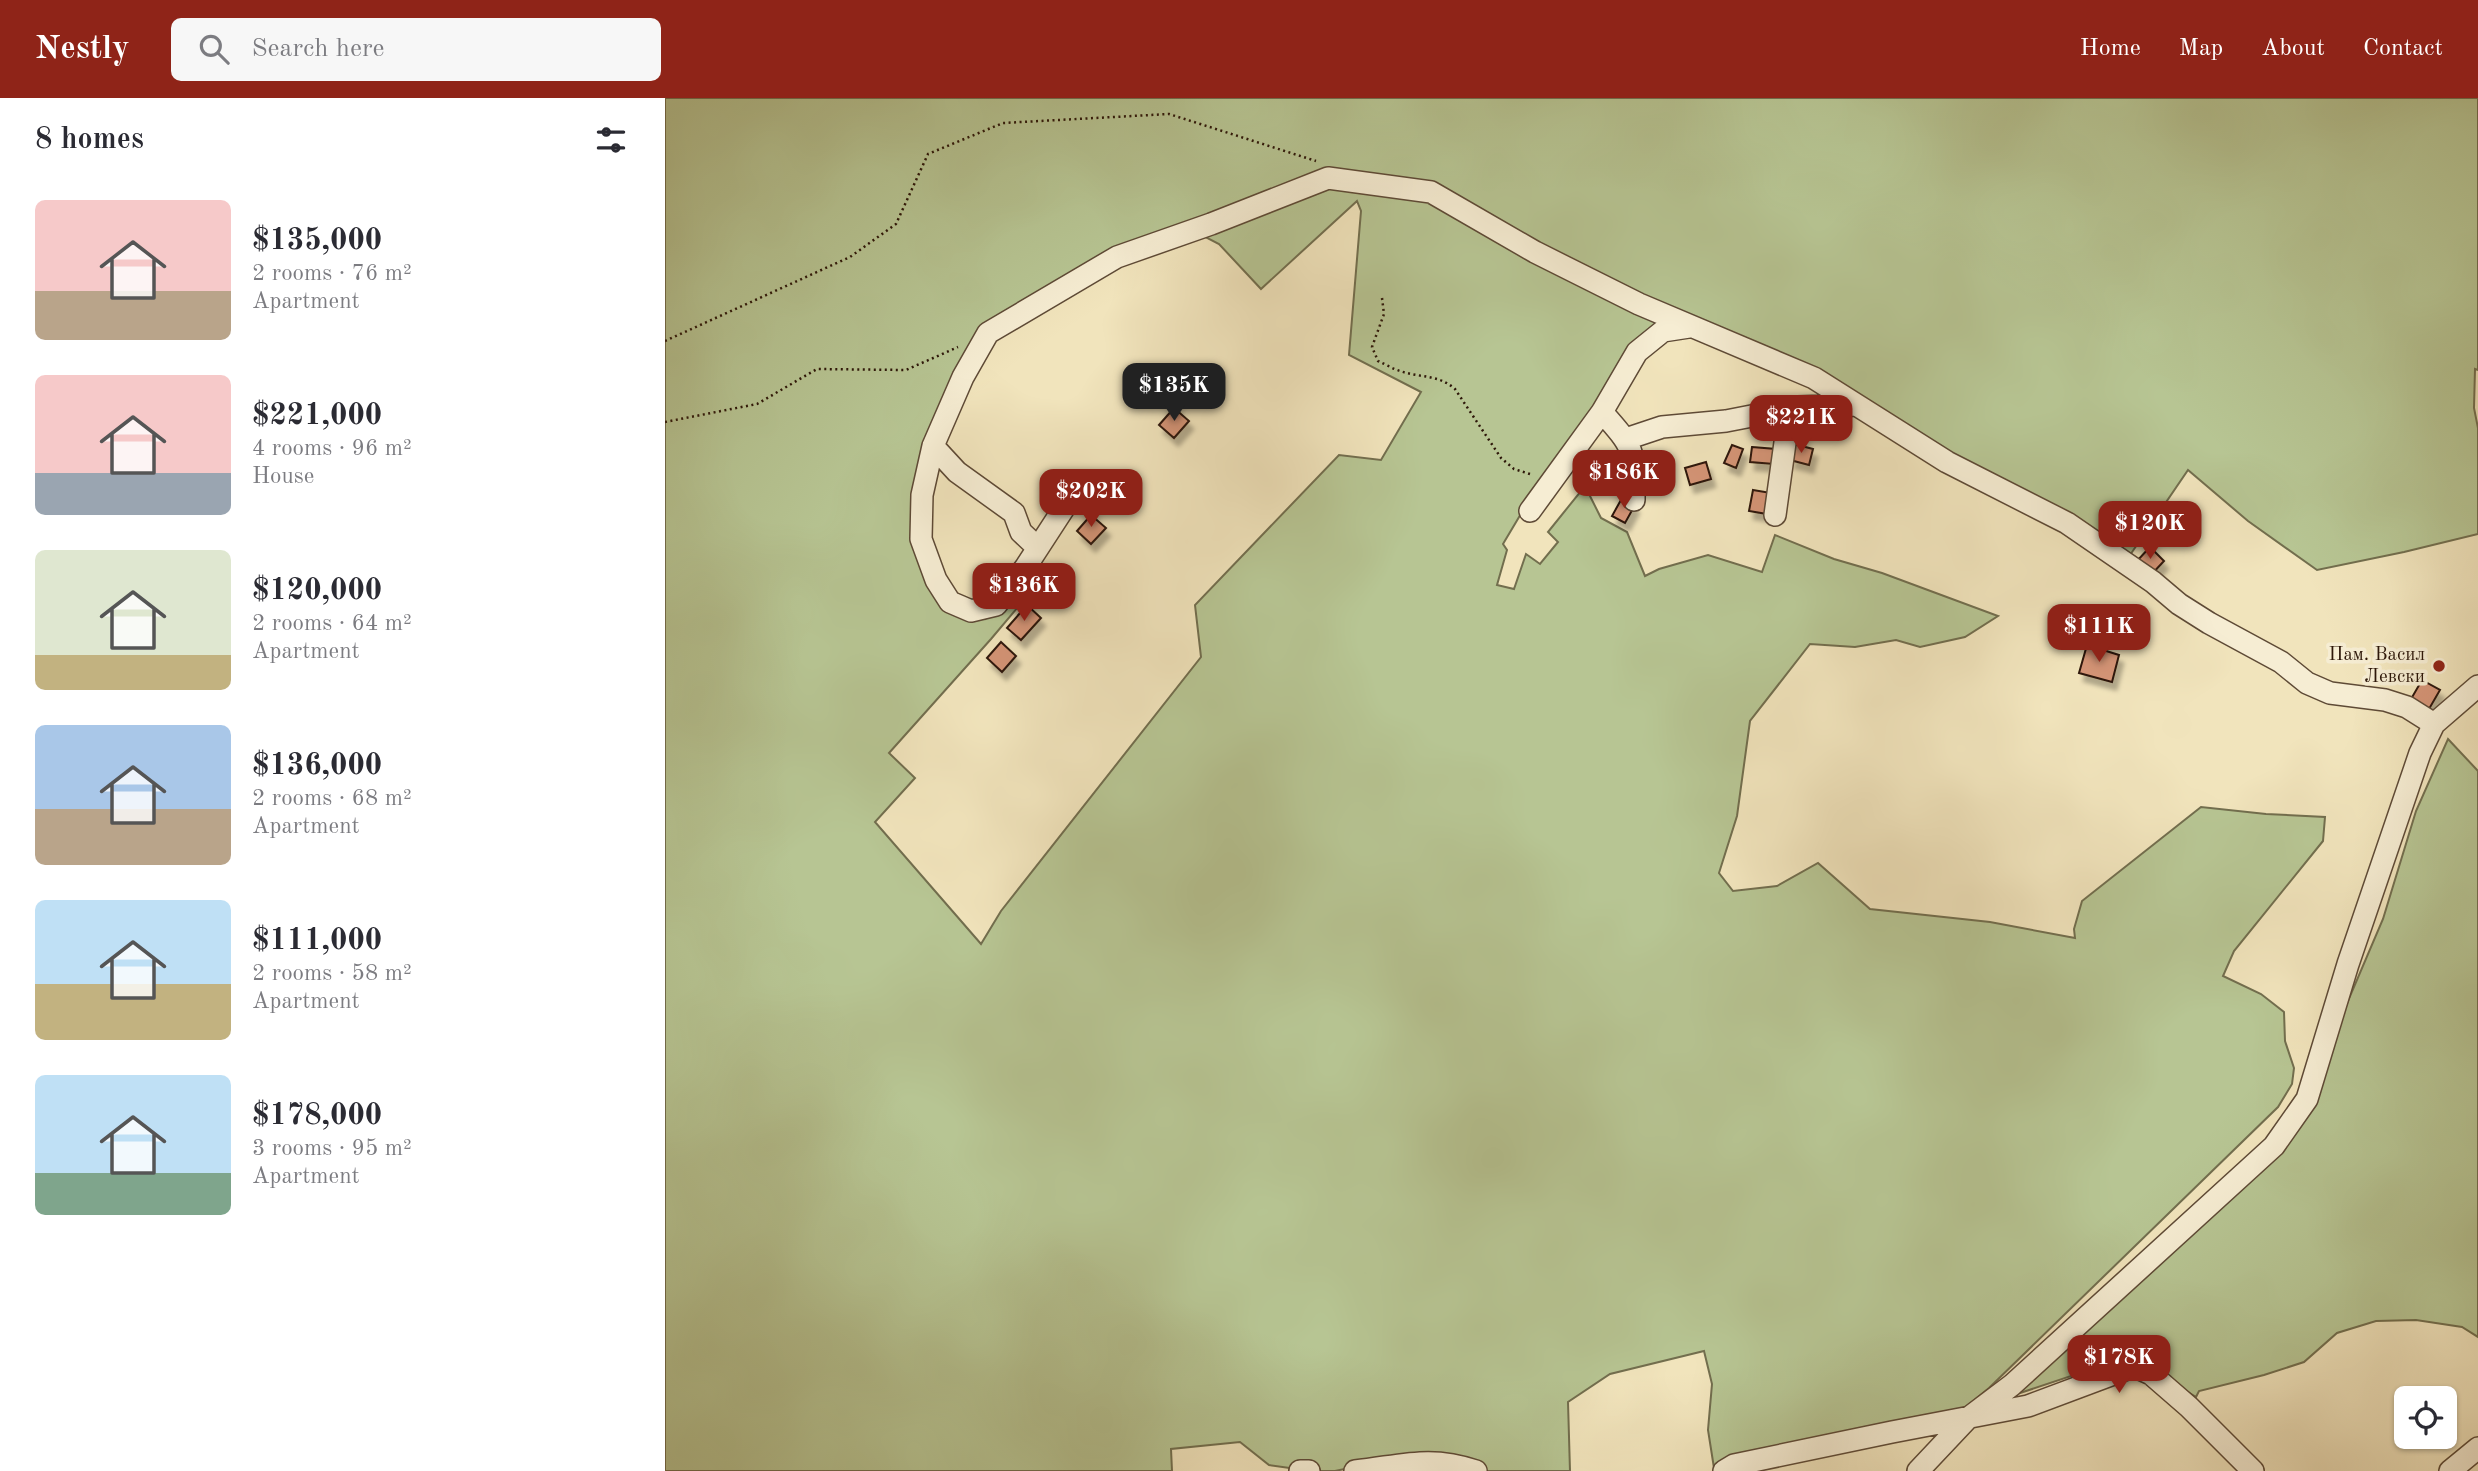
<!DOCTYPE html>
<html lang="en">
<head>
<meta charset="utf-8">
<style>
	body { margin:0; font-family:"Old Standard TT",serif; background:#f7f7f7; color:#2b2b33; height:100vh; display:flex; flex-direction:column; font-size:26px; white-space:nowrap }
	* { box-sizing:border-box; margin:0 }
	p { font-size:23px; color:#7c7c81 }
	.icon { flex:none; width:38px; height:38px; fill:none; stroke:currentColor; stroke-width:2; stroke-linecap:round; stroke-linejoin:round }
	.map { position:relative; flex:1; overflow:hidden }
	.side { display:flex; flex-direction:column; background:#fff; width:665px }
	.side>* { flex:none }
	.fabs { position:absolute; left:1729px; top:1288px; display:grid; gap:14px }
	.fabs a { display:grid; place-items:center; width:63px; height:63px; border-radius:10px; background:#fff; box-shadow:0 2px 5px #0004; font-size:35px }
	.price { position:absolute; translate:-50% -60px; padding:0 16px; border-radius:14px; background:#8f2418; color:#fff; font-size:23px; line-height:46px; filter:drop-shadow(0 2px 4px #0008) }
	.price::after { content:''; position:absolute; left:50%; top:42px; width:21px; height:16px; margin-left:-10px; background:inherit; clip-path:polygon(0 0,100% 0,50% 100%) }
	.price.selected { background:#222; color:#fff }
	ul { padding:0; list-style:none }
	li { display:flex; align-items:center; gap:21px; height:175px; padding:0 35px }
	li span { display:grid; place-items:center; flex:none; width:196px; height:140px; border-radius:10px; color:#555 }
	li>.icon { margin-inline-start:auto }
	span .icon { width:84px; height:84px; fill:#fffc; stroke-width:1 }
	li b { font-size:30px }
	h2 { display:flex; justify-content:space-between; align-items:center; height:84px; padding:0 35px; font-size:30px }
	header { display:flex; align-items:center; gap:42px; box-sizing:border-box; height:98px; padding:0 35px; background:#8f2418; color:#fff }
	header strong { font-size:33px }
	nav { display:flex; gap:38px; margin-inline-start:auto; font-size:24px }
	.search { width:490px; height:63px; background:#f7f7f7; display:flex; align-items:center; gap:18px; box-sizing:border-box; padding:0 24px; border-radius:10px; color:#7c7c81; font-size:26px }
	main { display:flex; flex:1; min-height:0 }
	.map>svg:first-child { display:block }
	.green { fill:#b7c593; stroke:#726e4e; stroke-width:2; fill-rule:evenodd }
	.building { fill:#d49476; stroke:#2d1709; stroke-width:2; filter:url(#shadow) }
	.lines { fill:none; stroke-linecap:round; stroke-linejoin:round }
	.minor-casing { stroke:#5e4a36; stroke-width:24 }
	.path { stroke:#2d1709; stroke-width:2.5; stroke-dasharray:2 3.5; stroke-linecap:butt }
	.minor { stroke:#f6edd3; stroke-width:21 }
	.poi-dot { fill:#8f2418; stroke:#f6edd3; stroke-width:2.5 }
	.labels { text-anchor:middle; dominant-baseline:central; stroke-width:7; stroke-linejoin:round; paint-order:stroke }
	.poi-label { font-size:19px; fill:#2d1709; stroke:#f6edd3; text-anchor:end }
</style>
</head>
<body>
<header>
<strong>Nestly</strong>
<div class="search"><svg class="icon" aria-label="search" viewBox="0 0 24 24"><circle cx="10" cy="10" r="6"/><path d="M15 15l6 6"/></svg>Search here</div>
<nav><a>Home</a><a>Map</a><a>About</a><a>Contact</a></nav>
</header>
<main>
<section class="side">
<h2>8 homes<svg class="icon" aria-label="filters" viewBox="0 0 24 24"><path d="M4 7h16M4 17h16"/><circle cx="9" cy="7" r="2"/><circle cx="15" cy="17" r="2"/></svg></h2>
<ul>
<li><span style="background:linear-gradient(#f6c9c9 65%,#b9a48a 0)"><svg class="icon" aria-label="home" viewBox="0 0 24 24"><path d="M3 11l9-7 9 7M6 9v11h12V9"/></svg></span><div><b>$135,000</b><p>2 rooms · 76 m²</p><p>Apartment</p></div></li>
<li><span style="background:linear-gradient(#f6c9c9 70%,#9aa5b1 0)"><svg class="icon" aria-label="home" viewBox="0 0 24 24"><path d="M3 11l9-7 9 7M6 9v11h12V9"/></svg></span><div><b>$221,000</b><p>4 rooms · 96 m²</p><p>House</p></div></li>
<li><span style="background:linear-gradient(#dfe7d0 75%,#c2b280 0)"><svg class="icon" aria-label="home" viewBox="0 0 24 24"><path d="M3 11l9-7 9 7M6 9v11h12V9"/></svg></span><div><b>$120,000</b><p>2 rooms · 64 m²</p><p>Apartment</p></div></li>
<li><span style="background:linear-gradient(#a9c7e8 60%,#b9a48a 0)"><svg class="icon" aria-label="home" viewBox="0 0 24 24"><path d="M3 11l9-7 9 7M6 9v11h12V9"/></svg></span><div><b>$136,000</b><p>2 rooms · 68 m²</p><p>Apartment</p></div></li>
<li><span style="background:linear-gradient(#bfe0f5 60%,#c2b280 0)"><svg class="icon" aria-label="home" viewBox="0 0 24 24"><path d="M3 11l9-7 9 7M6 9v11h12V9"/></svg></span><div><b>$111,000</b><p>2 rooms · 58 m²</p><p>Apartment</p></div></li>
<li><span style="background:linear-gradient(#bfe0f5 70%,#7fa58c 0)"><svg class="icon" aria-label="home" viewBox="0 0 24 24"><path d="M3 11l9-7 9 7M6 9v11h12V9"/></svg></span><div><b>$178,000</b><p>3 rooms · 95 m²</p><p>Apartment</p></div></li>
</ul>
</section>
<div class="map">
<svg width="1813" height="1373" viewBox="0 0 1813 1373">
	<defs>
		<filter id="shadow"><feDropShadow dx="4.5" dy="8" stdDeviation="2" flood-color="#0004"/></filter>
	</defs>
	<rect width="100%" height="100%" fill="#f1e4bc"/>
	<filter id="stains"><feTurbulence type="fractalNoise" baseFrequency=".00286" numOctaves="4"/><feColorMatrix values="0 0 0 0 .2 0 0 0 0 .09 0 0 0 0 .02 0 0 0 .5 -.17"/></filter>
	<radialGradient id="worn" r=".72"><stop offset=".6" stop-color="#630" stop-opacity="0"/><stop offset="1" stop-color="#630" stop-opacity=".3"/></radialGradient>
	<!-- green -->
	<path class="green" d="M0,0H1813V272L1810,271L1809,310L1813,330V436L1739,454L1652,472L1583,423L1523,372L1463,460L1172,292L1004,228L860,409L838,446L842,452L832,487L849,491L861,456L875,466L893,444L883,434L920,388L936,420L962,434L980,478L994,471L1043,457L1097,474L1110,437L1169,461L1217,475L1333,518L1300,539L1255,549L1231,542L1190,549L1145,546L1085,623L1072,718L1054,775L1068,793L1112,788L1153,765L1205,811L1325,824L1410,840L1409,831L1417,803L1536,709L1601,716L1660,719L1658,743L1569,853L1558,878L1596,896L1619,914L1620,943L1629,970L1627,986L1613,1009L1324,1290L1287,1320L1049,1370L1043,1332L1047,1286L1039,1253L945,1276L903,1304L905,1373H818L718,1363L670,1373H646L604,1367L575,1344L506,1351L507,1373H0ZM692,103L696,113L684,257L756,294L716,362L674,357L530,507L536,559L336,813L316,846L210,724L250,680L224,655L326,541L364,496L372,483L320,521L302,514L259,448L278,318L342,217L531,134L554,146L596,191Z
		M1783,641L1813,673V1239L1797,1229L1751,1222L1711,1223L1672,1235L1639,1264L1599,1277L1534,1293L1531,1299L1488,1272L1448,1264L1349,1297L1617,1052L1645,992L1718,821L1751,713Z"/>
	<!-- building -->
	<path class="building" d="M509,310L524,323L509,340L494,327Z
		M1129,346L1148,351L1144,367L1125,362Z
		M1067,347L1078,351L1071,370L1059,365Z
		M1087,349L1111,351L1109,366L1085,364Z
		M1041,364L1046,381L1025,387L1020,370Z
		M1088,392L1106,395L1102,416L1084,413Z
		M957,400L970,407L960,425L947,418Z
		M426,417L441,430L426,446L412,433Z
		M1485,449L1499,463L1485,478L1471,464Z
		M362,507L376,520L356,542L342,530Z
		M336,544L351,558L337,574L322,560Z
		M1422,547L1454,557L1447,584L1414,575Z
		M1757,582L1775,592L1764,611L1746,601Z"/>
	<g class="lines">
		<defs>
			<path id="minor" d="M937,314C971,352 969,352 969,402
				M961,341L997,329L1061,323L1133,309L1191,307
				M268,348L292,374L349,415L356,434L373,450
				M412,390L360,470L331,507L306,513L285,504L271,482L256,441L257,397L268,348L298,279L323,235L452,159L546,126L663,80L766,94L870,154L974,206L1149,280L1282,364L1402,425L1488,484L1514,506L1544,525L1616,564L1642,585L1665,595L1720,602L1742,609L1769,626
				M865,413L937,314L972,254L998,233L1024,229
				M1110,417L1123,323L1133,309
				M635,1373H644
				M690,1373C737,1368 764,1357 811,1373
				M1059,1373L1069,1367L1227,1334L1363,1308L1462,1271H1475L1486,1276L1524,1309L1588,1373
				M1253,1373L1302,1321L1347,1287L1609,1048L1642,1001L1683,866L1755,655L1769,626L1813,588
				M1785,1373L1813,1350"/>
		</defs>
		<!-- minor casing -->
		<use href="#minor" class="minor-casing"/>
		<!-- path -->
		<path class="path" d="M717,200L719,216L707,249L713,263C720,266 728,271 735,273C755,280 773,276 790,291L836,360L849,371L868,377
			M0,243L185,159L231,126L263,56L338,25L504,16L651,63
			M0,324L92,306L152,271L241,272L293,249"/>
		<!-- minor -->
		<use href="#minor" class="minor"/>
	</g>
	<!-- markers -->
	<circle class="poi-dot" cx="1774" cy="568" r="7"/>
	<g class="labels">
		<!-- poi labels -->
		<g class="poi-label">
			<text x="1760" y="557">Пам. Васил<tspan x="1760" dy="22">Левски</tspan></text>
		</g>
	</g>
	<rect width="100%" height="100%" filter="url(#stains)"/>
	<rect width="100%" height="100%" fill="url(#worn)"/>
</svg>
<div class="fabs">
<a><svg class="icon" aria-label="locate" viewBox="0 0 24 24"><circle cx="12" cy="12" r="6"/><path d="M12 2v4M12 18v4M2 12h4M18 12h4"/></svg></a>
</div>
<b class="price selected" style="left:509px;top:325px">$135K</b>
<b class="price" style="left:1136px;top:357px">$221K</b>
<b class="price" style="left:959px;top:412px">$186K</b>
<b class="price" style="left:426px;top:431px">$202K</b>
<b class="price" style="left:1485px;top:463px">$120K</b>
<b class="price" style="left:359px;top:525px">$136K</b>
<b class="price" style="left:1434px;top:566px">$111K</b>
<b class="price" style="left:1454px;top:1297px">$178K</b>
</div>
</main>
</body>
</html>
